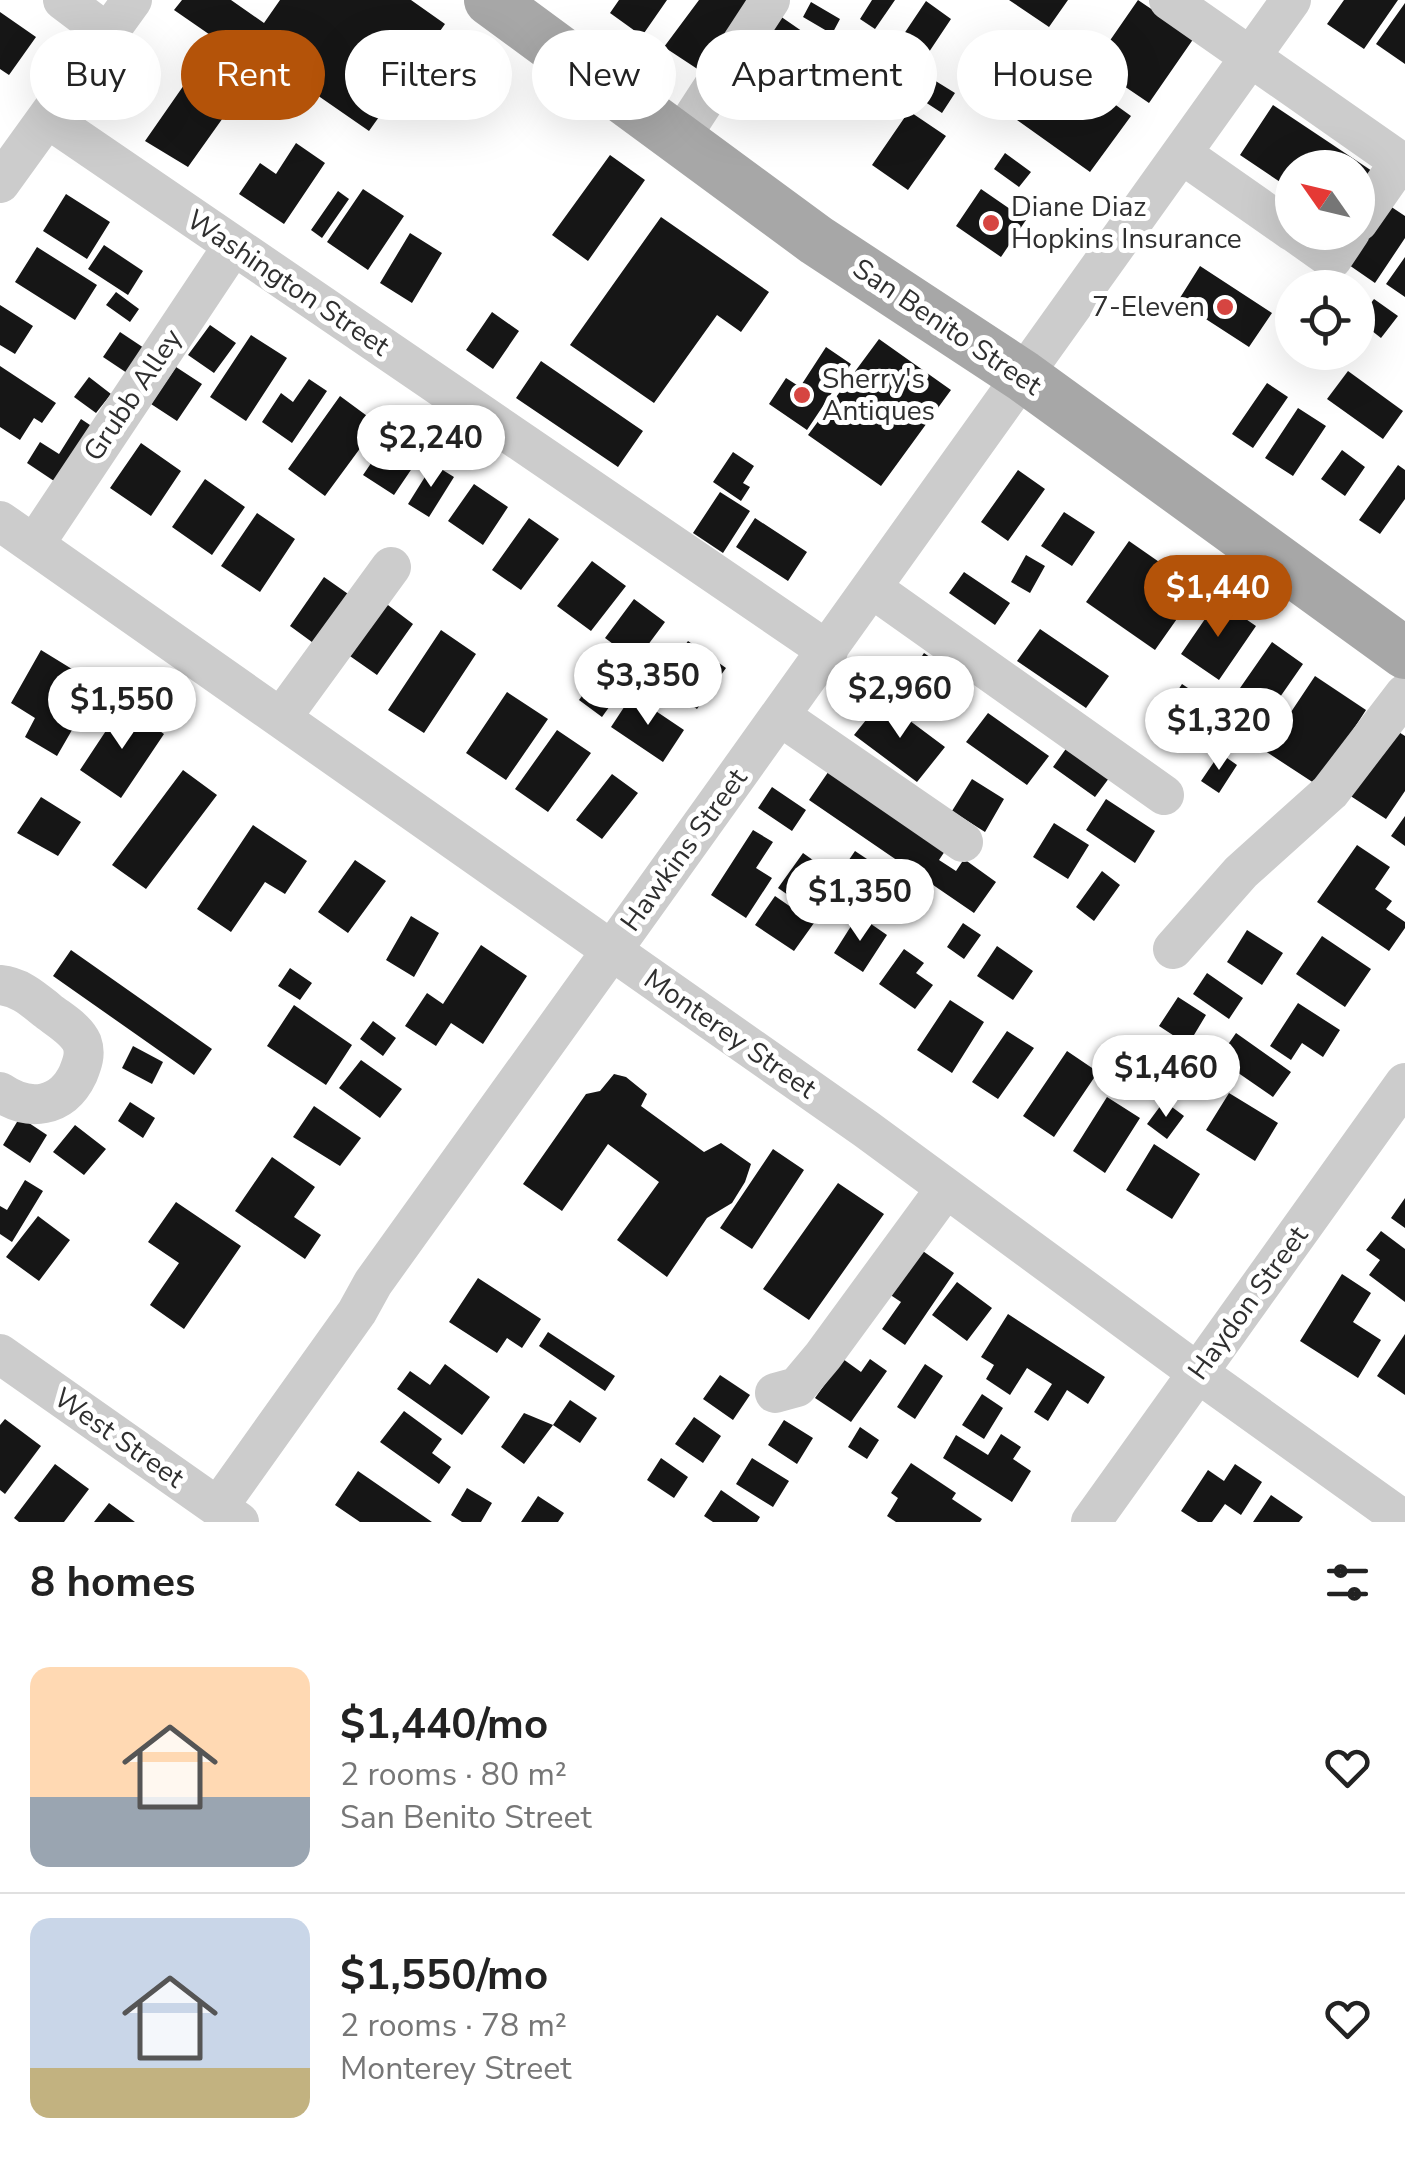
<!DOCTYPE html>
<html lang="en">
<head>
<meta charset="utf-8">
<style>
	body { margin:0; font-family:"Nunito Sans",sans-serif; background:#f6f6f6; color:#222; height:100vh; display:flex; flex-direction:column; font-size:38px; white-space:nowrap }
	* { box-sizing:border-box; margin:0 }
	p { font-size:32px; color:#767676 }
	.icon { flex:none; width:55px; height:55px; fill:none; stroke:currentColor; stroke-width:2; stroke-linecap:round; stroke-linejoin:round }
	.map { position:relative; height:1522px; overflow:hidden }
	.panel { display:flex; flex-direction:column; background:#fff; flex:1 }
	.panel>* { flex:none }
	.guide { position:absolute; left:30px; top:30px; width:1345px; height:90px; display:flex; gap:20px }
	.needle { width:65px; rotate:304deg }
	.controls { position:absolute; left:1275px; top:150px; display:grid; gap:20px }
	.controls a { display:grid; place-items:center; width:100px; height:100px; border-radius:50%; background:#fff; box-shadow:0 10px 40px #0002; font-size:50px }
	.price { position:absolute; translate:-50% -85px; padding:0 22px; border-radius:35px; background:#fff; color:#222; font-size:32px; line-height:65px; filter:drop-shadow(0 2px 5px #0008) }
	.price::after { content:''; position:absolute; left:50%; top:60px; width:30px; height:22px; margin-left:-15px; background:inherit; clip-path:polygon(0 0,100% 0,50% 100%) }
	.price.current { background:#b45309; color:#fff }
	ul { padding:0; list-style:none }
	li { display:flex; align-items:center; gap:30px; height:250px; padding:0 30px }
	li+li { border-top:2px solid #e0e0e0 }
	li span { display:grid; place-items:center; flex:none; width:280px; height:200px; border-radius:20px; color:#555 }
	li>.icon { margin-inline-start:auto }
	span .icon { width:120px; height:120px; fill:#fffc; stroke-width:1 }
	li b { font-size:42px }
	h2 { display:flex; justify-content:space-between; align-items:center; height:120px; padding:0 30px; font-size:42px }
	.pill { padding:0 35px; border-radius:45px; background:#fff; box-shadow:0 10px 40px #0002; font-size:35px; line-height:90px }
	.pill.current { background:#b45309; color:#fff }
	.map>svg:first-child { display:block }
	.building { fill:#161616 }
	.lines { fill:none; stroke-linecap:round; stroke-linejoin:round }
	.minor { stroke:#ccc; stroke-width:40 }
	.major { stroke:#a7a7a7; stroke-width:52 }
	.poi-dot { fill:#d64541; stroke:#fff; stroke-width:4 }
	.labels { text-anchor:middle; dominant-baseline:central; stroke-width:10; stroke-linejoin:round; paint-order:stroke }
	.poi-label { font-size:28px; fill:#2f2f2f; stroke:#fff; text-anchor:start }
	.street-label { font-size:28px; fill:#2f2f2f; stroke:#fff }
</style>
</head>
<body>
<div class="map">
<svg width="1405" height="1522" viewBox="0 0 1405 1522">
	<rect width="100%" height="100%" fill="#fff"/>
	<!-- building -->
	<path class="building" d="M182,0H231L264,23L280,0H411L445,24L369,131L265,59L188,167L145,141L216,39L174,10Z
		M619,0H667L642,36L610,13Z
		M699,0H760L705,74L664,47Z
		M872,0H895L875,29L860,19Z
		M1009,0H1068L1049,27Z
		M1138,0L1194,38L1149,103L1093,65Z
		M1344,0H1398L1364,49L1327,24Z
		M926,1L951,19L885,118L859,101Z
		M811,2L840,19L832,34L803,17Z
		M1405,3V64L1376,44Z
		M0,12L36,37L9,75L0,69Z
		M780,16L822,45L811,62L824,71L792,118L752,90L777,53L762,42Z
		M872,45L882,51L859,86L849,79Z
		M1077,77L1131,116L1090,172L1017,120L1039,91L1057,104Z
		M934,80L955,93L942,113L922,100Z
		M1273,105L1378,175L1358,207V168H1292V190L1240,155Z
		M909,111L946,136L908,190L872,165Z
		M296,143L325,163L284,224L239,194L260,163L276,174Z
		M1005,153L1031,172L1019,187L994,169Z
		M610,155L645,180L588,261L552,235Z
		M363,189L404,216L368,270L327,242Z
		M981,189L1026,220L1001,257L956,226Z
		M338,191L349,199L322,238L311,230Z
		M66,194L110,222L87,259L43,231Z
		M1390,206L1405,216V238L1375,283L1349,265Z
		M661,217L769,292L741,332L717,315L654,403L570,345Z
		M410,233L442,253L412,303L380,283Z
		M104,245L143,271L128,295L88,269Z
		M37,247L97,285L75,320L15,282Z
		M1405,257V297L1386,284Z
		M1200,266L1272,313L1249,347L1178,301Z
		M116,292L139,309L130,322L106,305Z
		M1374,299L1398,316L1381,338L1358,320Z
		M0,305L33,326L15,354L0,345Z
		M492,312L519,331L493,369L466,350Z
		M210,325L236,343L214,373L188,355Z
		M120,332L144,348L127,373L103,357Z
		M251,335L287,358L246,421L210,397Z
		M879,339L951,390L881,486L808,435Z
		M826,347L851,364L807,430L769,404L786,378L800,387Z
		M541,361L643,431L618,467L516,398Z
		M0,366L56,403L42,423L34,418L20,440L0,427Z
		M176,367L202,384L177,421L151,404Z
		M1348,371L1403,411L1383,439L1327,399Z
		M89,377L111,394L96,413L74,397Z
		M309,379L327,391L292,443L262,422L281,393L293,402Z
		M1267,383L1288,397L1253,448L1232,434Z
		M340,396L378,424L325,496L288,469Z
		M1298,408L1326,426L1293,476L1265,458Z
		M81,419L96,429L60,485L27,463L40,442L59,454Z
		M391,434L421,455L394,495L363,475Z
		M141,443L181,471L151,516L110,488Z
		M1342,450L1365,467L1345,496L1321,479Z
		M733,452L754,466L743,483L750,487L741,501L713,482Z
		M433,464L454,477L429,517L408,504Z
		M1398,465L1405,470V499L1380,534L1359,520Z
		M1018,470L1045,489L1008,541L981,522Z
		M205,479L245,507L212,555L172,527Z
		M474,484L508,507L483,545L448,521Z
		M720,492L750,511L723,553L693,533Z
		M1064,512L1095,532L1072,566L1041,546Z
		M257,513L295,539L260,592L221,566Z
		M529,518L559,539L521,590L492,570Z
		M755,518L807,552L788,581L736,547Z
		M1129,541L1198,589L1155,650L1086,602Z
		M1026,555L1045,566L1030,593L1011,582Z
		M592,561L626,586L591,631L557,606Z
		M964,572L1010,603L995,625L949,593Z
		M324,577L351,596L316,645L290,626Z
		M634,599L665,622L636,661L605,638Z
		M1218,600L1256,626L1219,680L1181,654Z
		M384,602L413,624L377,675L347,654Z
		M1040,629L1109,676L1086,708L1017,661Z
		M441,630L476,654L424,733L388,710Z
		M688,641L726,668L697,709L659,682Z
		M1272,642L1303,664L1262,723L1231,701Z
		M41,650L98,685L57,756L25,737L35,718L11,703Z
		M924,653L973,687L956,713L906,680Z
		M599,673L622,689L602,717L579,700Z
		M1315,676L1366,710L1317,785L1265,751Z
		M1182,684L1209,702L1193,725L1167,707Z
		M507,692L548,719L506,780L466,753Z
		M632,695L684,730L663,762L611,727Z
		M882,700L945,747L917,782L854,735Z
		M123,705L164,734L121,798L80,770Z
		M988,713L1049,756L1027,785L966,742Z
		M1394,729L1405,736V791L1386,819L1349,795Z
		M557,730L591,753L548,812L515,789Z
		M1075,736L1118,766L1095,797L1053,767Z
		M1220,753L1237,765L1219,793L1201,781Z
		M833,765L947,848L939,860L956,871L964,859L996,882L974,913L809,800Z
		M183,770L217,795L146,889L112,865Z
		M612,774L638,793L602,839L576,820Z
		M972,779L1004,799L985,832L952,811Z
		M772,787L806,810L792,831L758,808Z
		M41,797L81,822L58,856L17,833Z
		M1106,799L1155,831L1135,863L1086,830Z
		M1405,816V846L1391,836Z
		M1054,823L1089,845L1068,879L1033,857Z
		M253,825L307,861L285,894L265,882L231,932L197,909Z
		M753,830L773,842L756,868L772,878L746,918L711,895Z
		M1357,845L1390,867L1375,889L1392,901L1386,909L1405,922V928L1389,951L1317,902Z
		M855,851L879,867L855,902L831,886Z
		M803,853L827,870L816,885L831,896L817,915L778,888Z
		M355,860L386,881L348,933L318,912Z
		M1102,871L1120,885L1094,921L1076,907Z
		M775,896L814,923L794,951L755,925Z
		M858,915L887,935L863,972L834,953Z
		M411,916L439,933L414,977L386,960Z
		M963,923L981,935L964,959L947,947Z
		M1247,930L1283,953L1262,985L1227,962Z
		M1322,936L1371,969L1345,1007L1296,974Z
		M481,945L527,976L483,1044L451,1023L436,1046L405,1026L427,993L443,1004Z
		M997,946L1033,971L1013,1000L977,976Z
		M904,949L924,963L916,973L933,985L915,1009L879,984Z
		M71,950L212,1049L194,1075L53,976Z
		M290,968L312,983L300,1000L278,986Z
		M1207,973L1243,998L1229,1019L1193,994Z
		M1178,997L1206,1015L1188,1045L1159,1026Z
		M950,1000L984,1022L952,1073L917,1050Z
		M1298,1003L1340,1030L1323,1057L1302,1043L1291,1060L1270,1046Z
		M294,1005L352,1045L326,1085L267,1046Z
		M373,1021L396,1038L383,1056L360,1039Z
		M1007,1031L1034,1048L998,1099L972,1082Z
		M1236,1033L1291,1072L1273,1097L1218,1059Z
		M1148,1036L1174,1054L1153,1083L1127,1065Z
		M133,1046L163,1062L152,1084L122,1068Z
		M1067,1051L1098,1072L1054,1137L1023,1116Z
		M1183,1056L1220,1080L1210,1096L1173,1072Z
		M361,1060L402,1089L380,1118L339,1088Z
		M614,1074L626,1077L647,1094L641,1106L704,1152L721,1143L751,1164L745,1182L732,1203L707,1218L667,1277L617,1240L659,1182L608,1144L562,1211L523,1184L586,1094L600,1091Z
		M1229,1093L1278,1123L1255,1161L1206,1130Z
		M1107,1097L1140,1118L1105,1173L1073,1151Z
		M1164,1101L1184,1116L1167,1139L1147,1124Z
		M130,1102L155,1118L143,1138L118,1121Z
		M314,1106L361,1138L340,1166L293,1137Z
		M20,1117L47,1135L30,1163L3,1145Z
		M75,1125L106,1149L84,1175L53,1152Z
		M1154,1144L1200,1174L1172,1219L1126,1190Z
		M773,1149L804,1170L752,1249L720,1228Z
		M272,1157L315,1187L294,1217L321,1235L305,1259L235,1211Z
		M25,1180L43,1191L12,1242L0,1234V1206L7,1210Z
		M838,1183L884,1214L809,1320L763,1289Z
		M1405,1198V1228L1391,1218Z
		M176,1202L241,1246L184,1329L150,1305L179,1263L148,1242Z
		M38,1216L70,1240L39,1281L6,1257Z
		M1381,1231L1405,1249V1302L1369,1275L1380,1260L1366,1250Z
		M920,1249L954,1273L905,1345L882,1329L901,1302L889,1294Z
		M1342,1274L1371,1293L1353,1322L1381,1340L1358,1378L1300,1341Z
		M478,1278L541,1319L522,1348L507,1338L497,1353L449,1322Z
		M957,1282L992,1308L967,1341L932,1315Z
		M1008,1314L1105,1377L1088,1404L1067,1390L1048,1421L1034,1412L1052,1384L1027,1368L1010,1395L986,1379L994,1365L981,1357Z
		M548,1332L615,1376L605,1391L539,1346Z
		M1405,1334V1395L1377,1376Z
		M843,1359L861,1372L870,1359L887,1371L851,1422L815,1398Z
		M445,1364L490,1397L462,1435L397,1389L410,1371L430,1385Z
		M925,1364L943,1376L915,1419L897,1407Z
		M720,1375L750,1395L733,1420L703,1399Z
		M982,1394L1003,1408L984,1439L962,1425Z
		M570,1400L597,1418L580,1443L553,1425L524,1464L501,1447L524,1413L553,1425Z
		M404,1411L442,1439L432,1453L451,1467L439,1484L380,1442Z
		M694,1417L721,1436L703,1463L675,1444Z
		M5,1419L41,1446L5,1494L0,1490V1425Z
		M784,1420L813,1438L797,1464L768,1445Z
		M860,1427L879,1440L867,1459L848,1447Z
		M1001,1434L1021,1447L1013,1459L1031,1471L1012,1502L943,1458L956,1435L988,1455Z
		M661,1458L688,1477L674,1498L647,1480Z
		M752,1458L789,1481L773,1507L736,1484Z
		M911,1463L956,1493L952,1499L982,1519L980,1522H896L887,1516L898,1498L891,1493Z
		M55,1464L89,1489L64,1522H19L14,1518Z
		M1235,1464L1262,1482L1241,1515L1225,1504L1212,1522H1198L1181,1511L1208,1470L1224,1481Z
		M358,1471L432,1522H360L335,1505Z
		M467,1488L492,1503L481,1522H462L451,1515Z
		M721,1490L760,1517L757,1522H713L704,1516Z
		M1271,1495L1303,1517L1299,1522H1253Z
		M538,1496L564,1513L558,1522H521Z
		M109,1503L135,1522H94Z"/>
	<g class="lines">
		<!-- minor -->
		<path class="minor" d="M63,0L108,34
			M1169,0L1405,165
			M47,118L828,651
			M678,141L770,0
			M1182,154L1292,231
			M0,183L132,0
			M1358,222L1400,162
			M1294,232L1332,259L1350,232
			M0,521L866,1129L1198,1373L1405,1521
			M34,545L233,246
			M873,589L1164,795
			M780,716L963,842
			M281,718L391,567
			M1173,949L1241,872L1330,792L1405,694
			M0,985C20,987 33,999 48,1011C59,1020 76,1029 82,1043C86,1054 82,1064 78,1074C62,1108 29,1112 0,1092
			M0,1354L239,1522
			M775,1393L797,1387L823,1356L946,1188
			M218,1507L357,1312L373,1283C680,856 986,428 1291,0
			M1091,1522L1405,1083"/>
		<!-- major -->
		<path class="major" d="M490,0L816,240L1023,376L1405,653"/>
	</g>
	<!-- markers -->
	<g class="poi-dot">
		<circle cx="991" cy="223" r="10"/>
		<circle cx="1225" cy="307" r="10"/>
		<circle cx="802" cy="395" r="10"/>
	</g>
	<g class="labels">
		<!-- poi labels -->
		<g class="poi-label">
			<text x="1011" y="207">Diane Diaz<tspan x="1011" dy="32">Hopkins Insurance</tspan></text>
			<text x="1205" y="307" text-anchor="end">7-Eleven</text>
			<text x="822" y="379">Sherry's<tspan x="822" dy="32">Antiques</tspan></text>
		</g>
		<!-- street labels -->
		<g class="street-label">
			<text transform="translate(288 283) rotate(34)">Washington Street</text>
			<text transform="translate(947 327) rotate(34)">San Benito Street</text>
			<text transform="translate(133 395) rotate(-56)">Grubb Alley</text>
			<text transform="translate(684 850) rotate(-54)">Hawkins Street</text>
			<text transform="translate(730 1034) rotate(35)">Monterey Street</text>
			<text transform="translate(1248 1303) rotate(-54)">Haydon Street</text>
			<text transform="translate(119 1438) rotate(35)">West Street</text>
		</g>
	</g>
</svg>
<div class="controls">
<a><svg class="needle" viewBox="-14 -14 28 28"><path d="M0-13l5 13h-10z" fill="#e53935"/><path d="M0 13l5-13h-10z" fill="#767676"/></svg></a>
<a><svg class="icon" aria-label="locate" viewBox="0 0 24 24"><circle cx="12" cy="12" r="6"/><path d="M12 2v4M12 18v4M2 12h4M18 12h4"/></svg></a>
</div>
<b class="price" style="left:431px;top:490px">$2,240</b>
<b class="price current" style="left:1218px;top:640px">$1,440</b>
<b class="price" style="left:648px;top:728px">$3,350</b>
<b class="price" style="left:900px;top:741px">$2,960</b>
<b class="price" style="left:122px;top:752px">$1,550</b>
<b class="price" style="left:1219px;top:773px">$1,320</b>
<b class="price" style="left:860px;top:944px">$1,350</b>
<b class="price" style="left:1166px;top:1120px">$1,460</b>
<div class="guide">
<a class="pill">Buy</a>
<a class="pill current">Rent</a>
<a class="pill">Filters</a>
<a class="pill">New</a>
<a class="pill">Apartment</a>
<a class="pill">House</a>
</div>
</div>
<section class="panel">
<h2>8 homes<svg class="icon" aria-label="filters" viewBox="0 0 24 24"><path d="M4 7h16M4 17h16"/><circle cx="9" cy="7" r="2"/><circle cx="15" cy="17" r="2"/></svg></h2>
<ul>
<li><span style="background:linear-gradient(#ffd9b3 65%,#9aa5b1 0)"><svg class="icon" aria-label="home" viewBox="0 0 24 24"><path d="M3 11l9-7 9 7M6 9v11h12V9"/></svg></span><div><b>$1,440/mo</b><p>2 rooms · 80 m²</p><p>San Benito Street</p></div><svg class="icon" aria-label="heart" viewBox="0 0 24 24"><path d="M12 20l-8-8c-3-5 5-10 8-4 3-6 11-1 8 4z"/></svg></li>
<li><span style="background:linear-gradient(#c9d6e8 75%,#c2b280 0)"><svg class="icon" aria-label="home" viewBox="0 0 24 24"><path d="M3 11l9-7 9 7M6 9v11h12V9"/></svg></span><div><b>$1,550/mo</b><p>2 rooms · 78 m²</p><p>Monterey Street</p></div><svg class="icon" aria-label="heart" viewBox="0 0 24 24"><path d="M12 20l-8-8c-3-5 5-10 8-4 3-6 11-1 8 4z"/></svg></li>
</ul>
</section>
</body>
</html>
